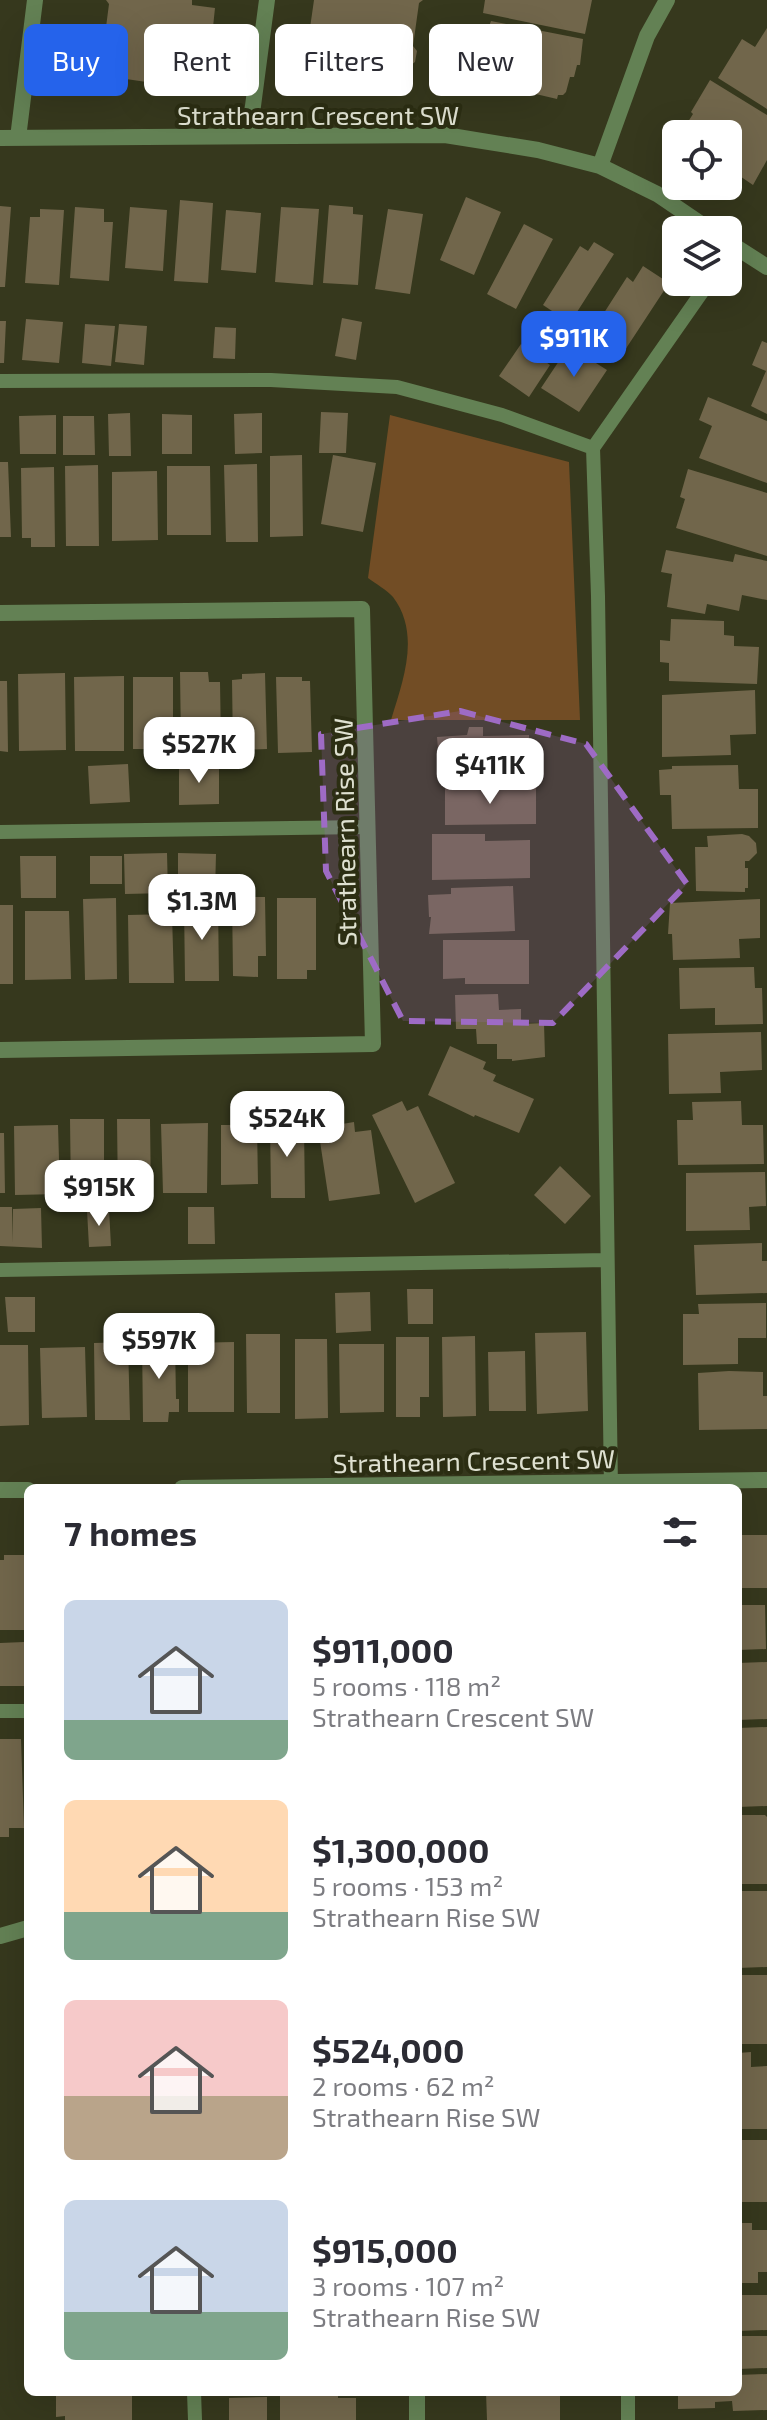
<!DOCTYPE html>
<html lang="en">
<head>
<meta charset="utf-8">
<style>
	body { margin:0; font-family:"Exo 2",sans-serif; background:#f7f7f7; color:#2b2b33; height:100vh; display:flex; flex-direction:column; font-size:30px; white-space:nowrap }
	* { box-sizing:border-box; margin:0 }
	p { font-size:26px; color:#7c7c81 }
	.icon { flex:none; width:44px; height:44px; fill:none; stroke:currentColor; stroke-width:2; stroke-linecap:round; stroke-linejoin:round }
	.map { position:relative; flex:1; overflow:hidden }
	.side { position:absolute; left:24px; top:1484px; width:718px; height:912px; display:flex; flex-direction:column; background:#fff; border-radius:12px; box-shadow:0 8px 32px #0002 }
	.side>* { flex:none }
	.banner { position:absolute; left:24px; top:24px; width:720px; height:72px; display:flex; gap:16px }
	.fabs { position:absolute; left:662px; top:120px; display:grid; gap:16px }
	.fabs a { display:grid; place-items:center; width:80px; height:80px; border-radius:12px; background:#fff; box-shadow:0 8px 32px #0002; font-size:40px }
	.price { position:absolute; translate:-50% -68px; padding:0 18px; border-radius:16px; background:#fff; color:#222; font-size:26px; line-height:52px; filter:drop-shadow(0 2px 4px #0008) }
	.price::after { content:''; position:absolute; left:50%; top:48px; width:24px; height:18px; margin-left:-12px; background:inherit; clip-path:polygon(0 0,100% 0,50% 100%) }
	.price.on { background:#2563eb; color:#fff }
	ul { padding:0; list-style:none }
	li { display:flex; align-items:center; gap:24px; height:200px; padding:0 40px }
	li span { display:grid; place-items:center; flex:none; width:224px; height:160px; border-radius:12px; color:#555 }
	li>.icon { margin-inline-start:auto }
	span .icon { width:96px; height:96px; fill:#fffc; stroke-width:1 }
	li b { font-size:34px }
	h2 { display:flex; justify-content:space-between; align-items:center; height:96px; padding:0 40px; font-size:34px }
	.chip { padding:0 28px; border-radius:12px; background:#fff; box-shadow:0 8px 32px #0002; font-size:28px; line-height:72px }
	.chip.on { background:#2563eb; color:#fff }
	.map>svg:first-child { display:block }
	.green { fill:#724d25 }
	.building { fill:#71664b }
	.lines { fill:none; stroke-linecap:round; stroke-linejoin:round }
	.lane { stroke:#638154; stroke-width:14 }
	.street { stroke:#638154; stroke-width:16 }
	.marked { fill:#9e6bc5; fill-opacity:0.2; stroke:#9e6bc5; stroke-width:6; stroke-dasharray:16 10; stroke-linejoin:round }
	.labels { text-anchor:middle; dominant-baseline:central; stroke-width:8; stroke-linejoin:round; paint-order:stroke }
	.street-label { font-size:26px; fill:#dfe1d1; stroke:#2c2e13 }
</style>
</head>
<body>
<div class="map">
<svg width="767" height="2420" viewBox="0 0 767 2420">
	<rect width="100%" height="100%" fill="#36381d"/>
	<!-- green -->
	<path class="green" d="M390,415L569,462L580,720H391C403,681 421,634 393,597C387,590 376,584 368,578Z"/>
	<!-- building -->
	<path class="building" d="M106,0H192V5L215,8L208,75L162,68L160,84L99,75L98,61L102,58L109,4Z
		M314,0H423L419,3L413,46L417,51L415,62L411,65L409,76L327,65L330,45L308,42Z
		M485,0H592L585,34L483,13Z
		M491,21L583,39L580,65H577L574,77H570L566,92L563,95H558L557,99L480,81L490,50L485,49L484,40Z
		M767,28V109L718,78L742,39L755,47Z
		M710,80L767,115V160L753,185L728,168V134H688L686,125L693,114L691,112Z
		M466,197L501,212L474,275L440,260Z
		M180,200L213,203L208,283L174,281Z
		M329,205L353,207V214L363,215L358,285L323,283Z
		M0,206L11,207L5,287H0Z
		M75,207L104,209V222H113L109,281L70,278Z
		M130,207L167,210L163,271L125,268Z
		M281,207L319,209L313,285L275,282Z
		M40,209L64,210L59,285L25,283L30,217H40Z
		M388,209L423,214L410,294L375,289Z
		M226,210L261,213L256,273L221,270Z
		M524,224L553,239L516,309L487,294Z
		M594,242L614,254L570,323L543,305L580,246L588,251Z
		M643,266L669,283L625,350L593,330L627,277L633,282Z
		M342,318L362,322L356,360L335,356Z
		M26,319L63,322L59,363L22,360Z
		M0,321H6L4,363H0Z
		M85,324L115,326L111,366L82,363Z
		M119,324L147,326L144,365L115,362Z
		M215,327L236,328L235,359L213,358Z
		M762,341L767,343V414L751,406L766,371L752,365Z
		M521,344L550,365L529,397L499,376Z
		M569,346L607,370L579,412L541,388Z
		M708,397L767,421V483L699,458L712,426L699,420Z
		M321,412L348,413L346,453H319Z
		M130,413L131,456H109L108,414Z
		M262,413V453L235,454L234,414Z
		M162,414L192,415V454H162Z
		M56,415V454H20L19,416Z
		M63,416H94L95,455H63Z
		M302,455L303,536L270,537V456Z
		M333,455L376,463L363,532L321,524Z
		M0,462H8L11,537H0Z
		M257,464L258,542H226L224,465Z
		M98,465L99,546H66L65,466Z
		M167,466H210L211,535H167Z
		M54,467L55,547H31V538H22L21,468Z
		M688,469L767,493V556L676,528L685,499L680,497Z
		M157,471L158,540L112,541V472Z
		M666,550L733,562L735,554L767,561V600L742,595L739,611L707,604L705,614L667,607L672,574L661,572Z
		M671,619L724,621V635L734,636V646L759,647L757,684L669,681V663L660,662V640L670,641Z
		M180,672H208L209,682H220L221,743H181Z
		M65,673L66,750L19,751L18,674Z
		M265,673L267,749L233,750L232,680L242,679V674Z
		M124,676V751H75L74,677Z
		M133,677H173V749H133Z
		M276,677H302V681H310L312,752L278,753Z
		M0,681H7L8,752L0,751Z
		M755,690L756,734L730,735L731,755L662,757V695Z
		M469,727H483V736L529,735L530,770L440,772L437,737L467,735Z
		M128,764L130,802L90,804L88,766Z
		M219,765V804L179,805V766Z
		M738,765L739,789H758V828L672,829L671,795H660L659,770L672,769V766Z
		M536,787V824L445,825V788Z
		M432,834H485V841L530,840V878L432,880Z
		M742,834L749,836L756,843L757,853L749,861H745V868H748V888H745V892L696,891L695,847H708L707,836Z
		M167,853L168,893L125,894L124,854Z
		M178,853L216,854L215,893L178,892Z
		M20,856H56V898H21Z
		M90,856H122V884H90Z
		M513,886L515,931L429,934L431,917H429L428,895L451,894V888Z
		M232,897H265L266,956H258V977L233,976Z
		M116,898L117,979L85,980L83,899Z
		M277,898H316V970H307V979H277Z
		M760,899V938L739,939L740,958L673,960L672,934H668L670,903Z
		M218,902L219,981H185L184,903Z
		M0,905H13V984H0Z
		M25,911H69L71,979L25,980Z
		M172,914L174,983H129L128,915Z
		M443,940H529V984H465V978L443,979Z
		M754,967L755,988H762L763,1024L715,1025V1008L680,1009L679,968Z
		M498,994L499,1010L521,1009V1024L544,1023L545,1057L512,1061V1059H497V1044H477L476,1029H456L455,995Z
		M761,1032L762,1070L720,1072L721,1093L669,1094L668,1034Z
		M450,1046L486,1062L483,1069L496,1075L493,1081L534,1099L519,1133L475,1115L474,1117L428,1095Z
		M402,1101L407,1111L418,1106L455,1183L415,1203L372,1115Z
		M741,1101L742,1125H763L764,1164L678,1165L677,1120H693L692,1102Z
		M295,1118V1128H304L305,1198H271L270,1119Z
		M70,1119H104V1197H71Z
		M117,1119H150L151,1199H118Z
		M354,1122L355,1132L371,1130L380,1194L329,1201L318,1128Z
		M208,1123L207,1193H163L161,1124Z
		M58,1125L60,1194L15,1195L14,1126Z
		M221,1125H257L258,1184L221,1185Z
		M0,1133H4L5,1193H0Z
		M560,1166L591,1196L565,1224L534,1195Z
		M765,1172L766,1206L749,1207L750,1230L686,1231V1173Z
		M0,1207H12L13,1243V1209L41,1208L42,1248L0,1246Z
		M188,1207H214L215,1244H188Z
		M109,1209L111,1246L89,1247L87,1210Z
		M762,1243V1261H767V1293L696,1295L694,1245Z
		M407,1289H433V1324H408Z
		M370,1292L371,1331L336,1333L335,1293Z
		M5,1297H35V1332H8Z
		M766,1303V1338H738V1364L683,1365V1314H699L698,1304Z
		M586,1332L588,1411L537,1414L535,1333Z
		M246,1334H280V1413H247Z
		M475,1336L476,1416L443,1417L442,1337Z
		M396,1337H429V1397H420V1417H396Z
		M295,1339H327L328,1418L295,1419Z
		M142,1341H175L176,1399H179V1412H169L168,1422H143Z
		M128,1342L130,1420H95L94,1343Z
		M234,1342V1412H188V1343Z
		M339,1344H384V1412L340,1413Z
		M0,1345H28L29,1425L0,1426Z
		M85,1347L87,1417L42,1418L40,1348Z
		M525,1351L526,1411H489L488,1352Z
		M729,1371L763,1372V1396H767V1429L699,1430L698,1373Z
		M738,1535H767V1588H738Z
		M4,1555H28V1630H0V1560H4Z
		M738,1605H765L766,1649L738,1650Z
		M24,1642V1686H0V1643Z
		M767,1662V1719L738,1720V1663Z
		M767,1727V1806L738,1807V1728Z
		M0,1739H21L24,1828H9V1837H0Z
		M738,1815H765L767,1817V1884H738Z
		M738,1891H767V1967L738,1968Z
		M738,1975H767V2044H738Z
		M751,2052V2067L767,2066V2129H738V2053Z
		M738,2140H767V2202H738Z
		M738,2223H752V2230H767V2272H758V2283H738Z
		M738,2295H767V2330L738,2331Z
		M738,2336H767V2368L738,2369Z
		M767,2374V2410L733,2411L732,2401L715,2402V2408L678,2409V2392H738V2375Z
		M56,2392H132V2420H65V2416L56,2417Z
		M280,2392H338V2398H356V2420H280Z
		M486,2392H560V2420H487Z
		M267,2397V2420H229V2398Z"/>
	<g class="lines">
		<!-- lane -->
		<path class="lane" d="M0,381L271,380L397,387L502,415L593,448
			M0,832L367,827
			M0,1270L607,1260
			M611,1488L598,596L593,448L709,282
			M0,1711H28
			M194,2392L195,2420
			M628,2392V2420"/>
		<!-- street -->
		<path class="street" d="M249,136L267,0
			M0,138L445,135L538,150L600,166L657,194L710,230
			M18,138L35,0
			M600,166L647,36L667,0
			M728,242L767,267
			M0,613L362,609L373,1044L0,1050
			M182,1488L767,1480
			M0,1490H28
			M0,1936L28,1928
			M417,2392V2420"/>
	</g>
	<!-- marked area -->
	<path class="marked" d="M460,711L586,744L687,884L553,1023L403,1021L326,871L321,734Z"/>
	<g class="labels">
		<!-- street labels -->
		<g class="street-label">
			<text x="318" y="114">Strathearn Crescent SW</text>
			<text transform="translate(344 832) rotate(-91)">Strathearn Rise SW</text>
			<text transform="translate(474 1460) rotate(-1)">Strathearn Crescent SW</text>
		</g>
	</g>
</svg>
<div class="fabs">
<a><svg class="icon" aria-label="locate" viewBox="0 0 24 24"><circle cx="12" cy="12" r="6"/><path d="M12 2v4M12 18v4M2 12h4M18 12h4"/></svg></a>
<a><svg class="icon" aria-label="layers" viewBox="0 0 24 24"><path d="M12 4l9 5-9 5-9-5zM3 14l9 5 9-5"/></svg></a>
</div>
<b class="price on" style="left:574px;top:379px">$911K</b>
<b class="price" style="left:199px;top:785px">$527K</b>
<b class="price" style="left:490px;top:806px">$411K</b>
<b class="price" style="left:202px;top:942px">$1.3M</b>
<b class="price" style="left:287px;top:1159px">$524K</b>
<b class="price" style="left:99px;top:1228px">$915K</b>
<b class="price" style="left:159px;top:1381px">$597K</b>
<div class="banner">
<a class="chip on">Buy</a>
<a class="chip">Rent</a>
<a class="chip">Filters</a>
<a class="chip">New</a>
</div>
<section class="side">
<h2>7 homes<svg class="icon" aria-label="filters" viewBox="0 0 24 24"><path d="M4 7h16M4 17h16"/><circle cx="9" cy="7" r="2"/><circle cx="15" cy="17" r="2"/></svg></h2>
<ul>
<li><span style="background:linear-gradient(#c9d6e8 75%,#7fa58c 0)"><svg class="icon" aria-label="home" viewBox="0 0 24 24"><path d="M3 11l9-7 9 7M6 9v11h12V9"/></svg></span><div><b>$911,000</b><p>5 rooms · 118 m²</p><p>Strathearn Crescent SW</p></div></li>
<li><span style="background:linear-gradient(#ffd9b3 70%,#7fa58c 0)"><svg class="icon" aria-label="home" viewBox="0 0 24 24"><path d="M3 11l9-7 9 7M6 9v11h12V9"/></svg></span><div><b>$1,300,000</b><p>5 rooms · 153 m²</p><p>Strathearn Rise SW</p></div></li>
<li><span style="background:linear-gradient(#f6c9c9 60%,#b9a48a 0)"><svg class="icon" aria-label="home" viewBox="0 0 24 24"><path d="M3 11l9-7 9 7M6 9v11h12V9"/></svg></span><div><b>$524,000</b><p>2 rooms · 62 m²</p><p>Strathearn Rise SW</p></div></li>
<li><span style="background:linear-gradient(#c9d6e8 70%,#7fa58c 0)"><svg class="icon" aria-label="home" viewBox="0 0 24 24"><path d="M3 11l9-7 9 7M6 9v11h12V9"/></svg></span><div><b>$915,000</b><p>3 rooms · 107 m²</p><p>Strathearn Rise SW</p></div></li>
</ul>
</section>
</div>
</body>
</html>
